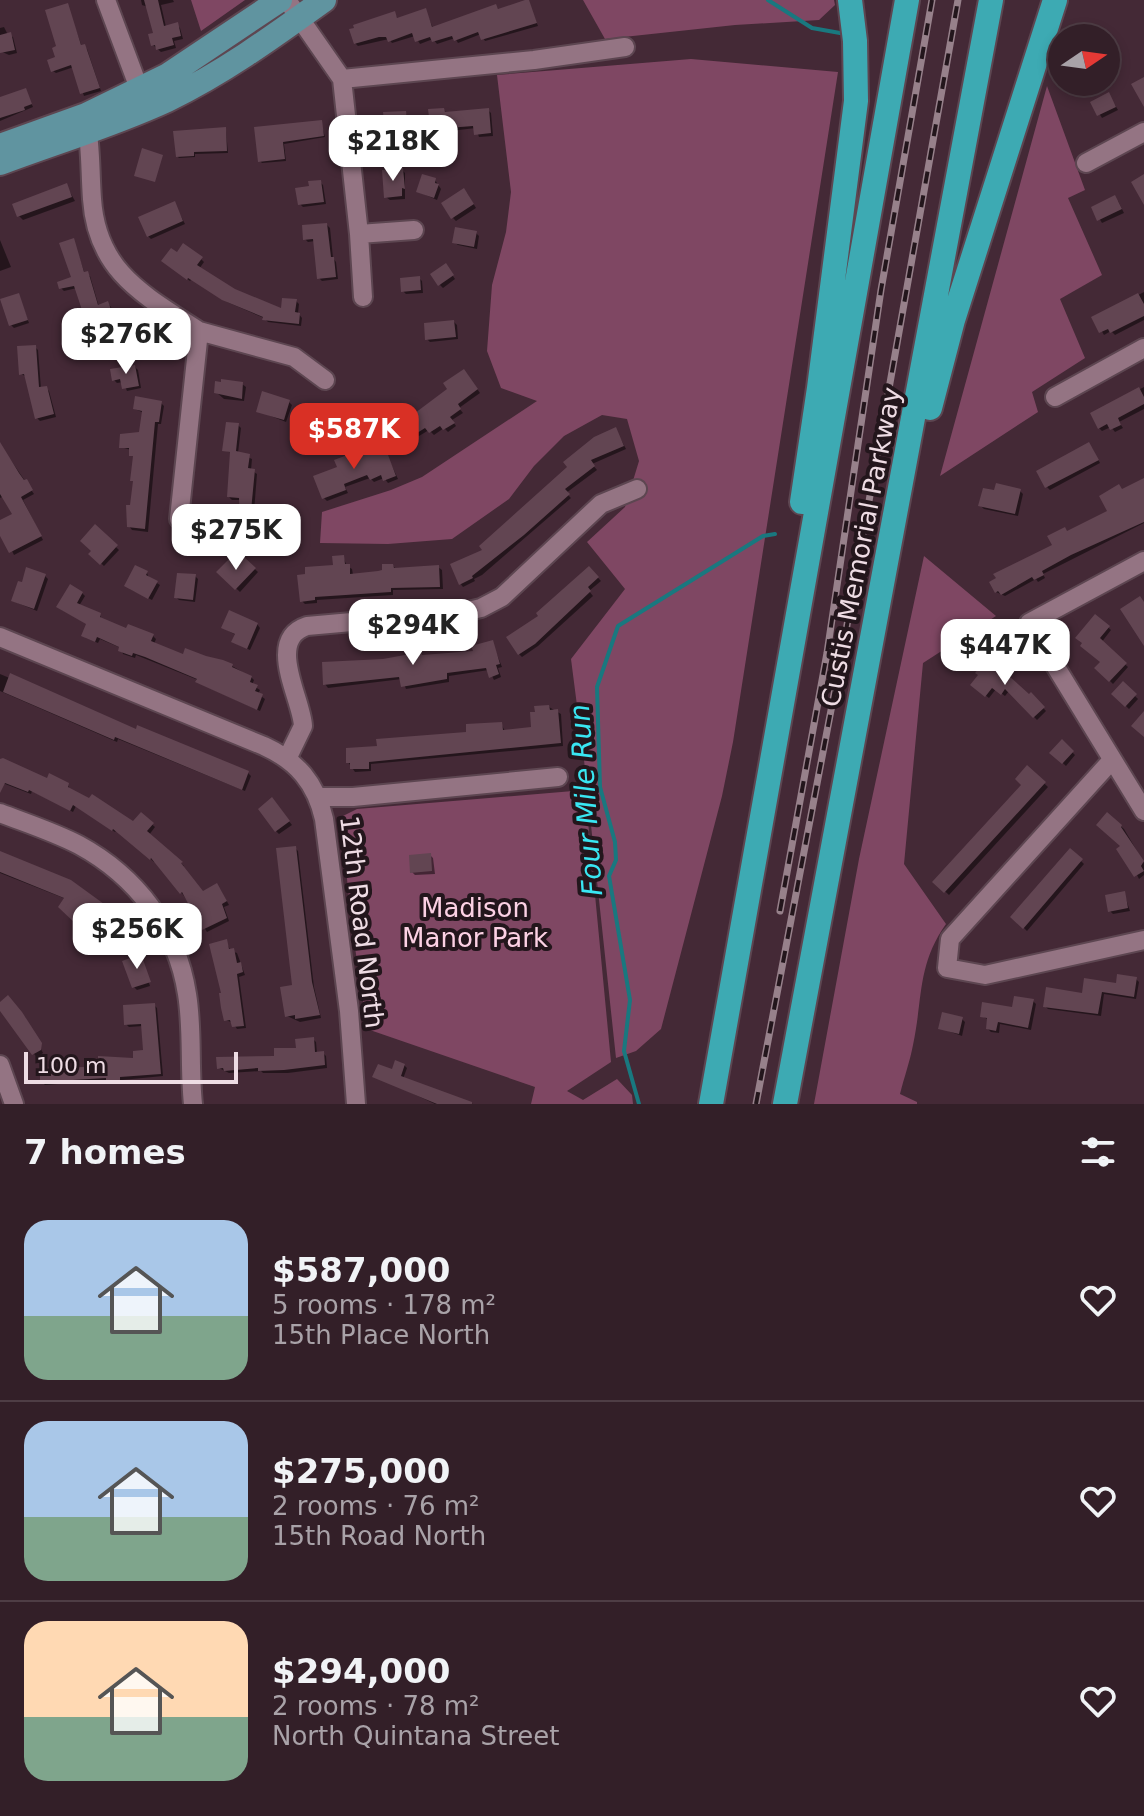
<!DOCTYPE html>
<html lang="en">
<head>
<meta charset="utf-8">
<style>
	body { margin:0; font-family:"DejaVu Sans",sans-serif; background:#3e2c34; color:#f1f3f6; height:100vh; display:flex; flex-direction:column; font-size:30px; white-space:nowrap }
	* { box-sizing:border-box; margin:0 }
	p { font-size:26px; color:#a9a2a8 }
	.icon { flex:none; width:44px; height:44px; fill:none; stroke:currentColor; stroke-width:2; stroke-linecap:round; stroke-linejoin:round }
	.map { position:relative; height:1104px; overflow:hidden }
	.panel { display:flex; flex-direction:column; background:#331f28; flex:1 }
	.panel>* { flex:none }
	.needle { width:52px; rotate:77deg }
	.buttons { position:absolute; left:1048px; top:24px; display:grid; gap:16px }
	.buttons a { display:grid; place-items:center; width:72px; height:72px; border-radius:50%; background:#331f28; box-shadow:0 4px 12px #0003,0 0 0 2px #4e3d45; font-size:40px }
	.scale { position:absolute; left:24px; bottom:20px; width:214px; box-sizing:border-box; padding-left:8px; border:4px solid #eedce4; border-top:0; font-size:22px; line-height:28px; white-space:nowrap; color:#eedce4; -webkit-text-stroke:6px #23161c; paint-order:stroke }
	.price { position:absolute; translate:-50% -68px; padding:0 18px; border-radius:16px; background:#fff; color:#222; font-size:26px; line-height:52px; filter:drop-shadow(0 2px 4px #0008) }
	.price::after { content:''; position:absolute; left:50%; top:48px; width:24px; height:18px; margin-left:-12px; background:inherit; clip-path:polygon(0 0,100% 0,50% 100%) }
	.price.selected { background:#d93025; color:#fff }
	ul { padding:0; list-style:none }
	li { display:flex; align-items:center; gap:24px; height:200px; padding:0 24px }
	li+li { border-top:2px solid #4e3d45 }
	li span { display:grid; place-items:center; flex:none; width:224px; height:160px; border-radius:24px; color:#555 }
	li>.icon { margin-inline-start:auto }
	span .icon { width:96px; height:96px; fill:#fffc; stroke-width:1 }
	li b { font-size:34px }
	h2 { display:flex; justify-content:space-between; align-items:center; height:96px; padding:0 24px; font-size:34px }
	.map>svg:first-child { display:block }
	.green { fill:#7f4763 }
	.shadow { fill:#0007 }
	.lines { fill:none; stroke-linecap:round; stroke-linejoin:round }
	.stream { stroke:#19787f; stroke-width:4 }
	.building { fill:#624552 }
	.minor-casing { stroke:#5d4651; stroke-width:22 }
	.major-casing { stroke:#5d4651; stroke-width:28 }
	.highway-casing { stroke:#5d4651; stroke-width:28 }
	.minor { stroke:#947483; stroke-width:18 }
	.major { stroke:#6094a0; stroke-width:24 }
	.highway { stroke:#3daab3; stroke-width:24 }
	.rail-casing { stroke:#97818b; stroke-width:7 }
	.rail { stroke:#23161c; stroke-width:4; stroke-dasharray:12; stroke-linecap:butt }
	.labels { text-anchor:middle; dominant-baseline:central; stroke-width:8; stroke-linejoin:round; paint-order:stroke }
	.street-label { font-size:26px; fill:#eedce4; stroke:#23161c }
	.park-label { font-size:26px; fill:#fcd1e4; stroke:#23161c }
	.water-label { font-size:28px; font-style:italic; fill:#39e6f2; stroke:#23161c }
</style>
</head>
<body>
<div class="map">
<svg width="1144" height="1104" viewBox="0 0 1144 1104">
	<rect width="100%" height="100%" fill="#442936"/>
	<!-- green -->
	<path class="green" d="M191,0H245L201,31Z
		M583,0H834L835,5L819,20L735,25L605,39Z
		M691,59L838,72L733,742L722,796L661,1029L636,1051L616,1058L584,760L571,659L625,589L587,542L625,507L639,461L627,419L602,415L564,436L534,466L509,499L452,539L388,544L320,543L322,512L391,490L422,477L537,401L501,388L487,351L492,285L506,232L511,192L497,75Z
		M1047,86L1085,190L1068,198L1102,275L1060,299L1085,358L1032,392L1038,412L940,476Z
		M924,556L996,616L923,663L904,864L946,924C917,965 923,998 913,1045C910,1061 904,1078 900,1094L917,1102V1104H814L859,859Z
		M585,790L611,1062L567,1091L583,1100L617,1079L632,1095L633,1104H531L535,1087L367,1029L351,920L341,817L357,809Z"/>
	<!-- shadow -->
	<path class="shadow" d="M141,0H173L174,2L161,5L166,27L177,25L180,28L183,39L174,41L176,48L161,52L153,45L155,34L148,7L142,5Z
		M528,1L538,26L485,41L481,34L458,43L455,38L437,44L433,39L420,44L415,36L392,43L389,39L358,46L355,43L394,13L398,19L425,10L433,28L496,6L499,10Z
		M67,5L82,47L87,49L101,91L84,96L74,67L56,73L53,71L58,59Z
		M4,27L8,35L13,37L17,53L9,55L0,51V28Z
		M25,90L33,107L0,121V99Z
		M1109,95L1118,110L1102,118L1092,102Z
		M444,110L447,114L488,110L491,113L493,136L479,137L476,128L450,131L451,141L435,142L426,135Z
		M405,113L408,116L410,130L390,132L387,129Z
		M321,122L325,137L284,144L286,161L262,163L260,161L257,128Z
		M226,130L228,153L195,154V157L179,158L177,156Z
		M402,170L405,173V199L390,200L386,197Z
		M435,180L441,189L437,200L419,192Z
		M320,182L323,185L326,204L303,207L300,204Z
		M66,185L75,201L23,220L19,216Z
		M467,193L476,208L456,221L453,218Z
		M1118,201L1124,213L1102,223L1093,208Z
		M174,203L185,224L151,239L148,236Z
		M327,225L330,228L333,258L336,262L338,279L322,281L319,278L315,241L308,242L305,239Z
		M476,233L479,236L477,249L458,245L454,242Z
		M0,240L11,267L0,271Z
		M73,240L85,274L90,276L99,307L108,304L111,307L118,327L109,330L105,325L93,330L77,288L64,291L61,288L74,278Z
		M201,259L204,262L199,269L234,291L283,311L296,301L299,304L298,313L302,318L301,326L268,322L264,318L227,302L192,279L190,281L167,264Z
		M448,269L455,279L443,288L440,285Z
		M419,278L422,281L423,293L406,294L403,291Z
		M1144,292V320L1115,335L1111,331L1104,335L1094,318Z
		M18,295L29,323L14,328L11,325Z
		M454,322L457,325L458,339L430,342L427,339Z
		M143,329L146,332L150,352L130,355L127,352Z
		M35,347L38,350L41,389L46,388L49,391L56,417L40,421L37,418L27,377L21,374Z
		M135,367L138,370L141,388L127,391L123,382L117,383L114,380Z
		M467,374L480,393L459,408L463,413L452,420L456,426L448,432L444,428L434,435L429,430L419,436L415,433L394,447L391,444L387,420L416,415Z
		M242,384L246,387L244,401L224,399L216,392Z
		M1144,387V409L1119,422L1123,428L1115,432L1111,427L1102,431L1099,428L1092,414Z
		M289,402L292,405L286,422L258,411Z
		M161,403L164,406L161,424H158L148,532L132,530L129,526L135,483L132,480L134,459L131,450L121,447L141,434L144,413L135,409Z
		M238,425L241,428L238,453L252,459L251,470L257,474L254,512H264L268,515V543H261V550H253L250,547L249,532L242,529L241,500H232L229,497L232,453L224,450Z
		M616,430L626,449L592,464L597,470L566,493L571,498L482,575L474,579L475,581L463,587L460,583L485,551Z
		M1092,448L1100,463L1050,490L1047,487Z
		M384,449L398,479L388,483L384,478L374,482L370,478L345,487L348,493L327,501L324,498L339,468L358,453L361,456Z
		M0,452L10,459L34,494L23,500L43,540L14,555L0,527V522L14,515L4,496L0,498Z
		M1144,480V523L1043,574L1045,578L1038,582L1036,579L1005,596L996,592L992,583L1054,546L1068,533L1109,512L1123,491Z
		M1020,491L1023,494L1018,516L984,509L981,506Z
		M95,527L119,550L104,566L91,554Z
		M343,557L347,566L352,569L353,575L378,573L393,566L397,570L438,567L442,570L443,589L393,590V595L317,600V603L305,604L302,601Z
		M243,558L258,572L240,592L219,572L235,567Z
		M136,567L147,573L149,578L160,585L152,600L130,589Z
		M589,568L601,581L589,591L593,596L538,646L522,657L519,654L541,616Z
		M45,576L48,579L37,611L13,601Z
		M195,576L198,579L195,602L179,600L176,597Z
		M82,593L85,596L79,606L100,615L102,620L128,631L153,636L156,639L154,644L184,656L232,666L251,677L254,680L252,685L260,690L258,694L265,699L260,711L201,684L198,680L136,655L135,658L123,654L121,648L100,639L98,643L86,638L83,635L88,624L62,610Z
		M1096,616L1111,630L1101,643L1128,667L1113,684L1097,668L1102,662Z
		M257,624L260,628L250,650L237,644L236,635L223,628Z
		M492,642L502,667L498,668L501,677L494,680L489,670L449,676V682L406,689L402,679L328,688L325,684L423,657L475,652Z
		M0,674L137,731L248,773L251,776L245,791L118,739L117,742L0,691Z
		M980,675L1029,697L1031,695L1046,711L1037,720L1009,691L1005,696L996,689L989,698L972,685Z
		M1123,684L1138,699L1129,709L1114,694Z
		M549,707L561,714L563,746L371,764V771L355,772L348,762L379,748L468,734L501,724L505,731L533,729L537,714Z
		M1062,742L1075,755L1066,766L1052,753Z
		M0,761L48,781L68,785L70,790L133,824L141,815L155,827L149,835L184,866L182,867L203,894L220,889L229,905L224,907L229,921L207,932L184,896L155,860L154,862L117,830L115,832L76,806L73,812L32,791L31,794L0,782Z
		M1028,768L1048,787L949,895L935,882L1023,785Z
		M275,803L292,825L279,834L276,831Z
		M1107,814L1124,829L1144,863V875L1139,879Z
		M295,848L298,851L314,987L321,1018L300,1022L287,1016L294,987Z
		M1071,851L1084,864L1027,931L1013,917Z
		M0,854L102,905L133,940L120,951L92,918L82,928L68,916L66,899L0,873Z
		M430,855L433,858L435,874L415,875L412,872Z
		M1124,893L1130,911L1113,914L1110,911Z
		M226,942L231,951L237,953L245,975L239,977L246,1028L237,1029L233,1023L226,1020L223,994Z
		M140,957L150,986L137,990L134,987Z
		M1136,979L1139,982L1136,999L1104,994L1101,1016L1048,1009L1045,1006Z
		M1033,1001L1036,1004L1031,1030L1000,1024L999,1033L991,1032L988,1029L989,1020L982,1016Z
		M0,1005L25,1017L43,1053L37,1057L34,1054Z
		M154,1005L157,1008L163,1076L122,1080V1083H111L108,1080L45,1085L42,1082L135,1060L145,1052L143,1026L129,1027L126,1024Z
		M962,1019L965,1022L962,1036L940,1028Z
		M313,1039L316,1042L317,1053H323L326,1056L327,1068L288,1073H263L261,1071L229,1073L219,1068L276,1058L298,1051Z
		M404,1065L407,1068L403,1079L473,1104H435L375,1076Z"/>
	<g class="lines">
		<!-- stream -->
		<path class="stream" d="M768,0L812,28L840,33
			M639,1104L624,1051L630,1000L609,876L616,860L615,842L600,787L597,687L618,626L763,536L775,534"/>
	</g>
	<!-- building -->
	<path class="building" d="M144,0H158L164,26L178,22L181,36L172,38L174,45L156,50L155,45L151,46L148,34L153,33Z
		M525,0H529L537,23L481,40L478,32L454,41L452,36L432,42L430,37L415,42L412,33L388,42L386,37H379L354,44L349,29L354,28L353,25L395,11L397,18L426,8L432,27L496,4L498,9Z
		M68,3L81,45L85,44L100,88L80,94L71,65L51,72L47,60L55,57L52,48L56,46L45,10Z
		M11,32L15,50L0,53V35Z
		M1144,77V107L1131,84Z
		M26,88L32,104L24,107L25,110L0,118V97Z
		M1109,92L1116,107L1097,116L1090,102Z
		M444,108L445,112L489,108L491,133L474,135L473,126L448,128L449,138L430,139V136H424L423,117H429L428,109Z
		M406,111L408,127L385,130L383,112Z
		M322,120L324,136L283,142L285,159L258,162L254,127Z
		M226,127L227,151L194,152V156L176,157L173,131Z
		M142,148L163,155L155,182L134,176Z
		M403,168L405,189L402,188V196L384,198L382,170Z
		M422,174L436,178L435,183L439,184L434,198L416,192Z
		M1144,174V205L1131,182Z
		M321,180L324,202L298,205L295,188L309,186L308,181Z
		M67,183L72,197L17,217L12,204Z
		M464,188L474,204L451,219L441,203Z
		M1115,195L1122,209L1097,221L1091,207Z
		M175,201L183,221L147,237L138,217Z
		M327,223L331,257H334L336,277L317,279L313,239L303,240L302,225Z
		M455,227L477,231L474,247L452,243Z
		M74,238L84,272L88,271L98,305L108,301L116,324L104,328L102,322L88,328L74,286L59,289L57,282L71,277L59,243Z
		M183,243L203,257L197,265L235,289L281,308L282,298L297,299L295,312L300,313L299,324L262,320L263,317L222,300L188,278L187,280L161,261L171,248L177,252Z
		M446,263L454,275L438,286L430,274Z
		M420,276L421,290L401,292L400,278Z
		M19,293L28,320L9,326L0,299Z
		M1138,293L1144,304V316L1110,333L1108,329L1099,333L1091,317Z
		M454,320L456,337L425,340L424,323Z
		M143,327L148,349L125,353L121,331Z
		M36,345L39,387L47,386L54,414L35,419L24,374L19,375L17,346Z
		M135,365L139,386L122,389L120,379L112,381L110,369Z
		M464,369L478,389L458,404L461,409L450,417L455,423L443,430L440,426L429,433L425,428L414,435L411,430L390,445L372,420L383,412L387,418L398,410L401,415L412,408L415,413L447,389L443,383Z
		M221,379L243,382L242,399L214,393L215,381L221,382Z
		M1139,387L1144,397V404L1118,418L1121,425L1110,430L1107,424L1098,429L1090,413Z
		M262,391L290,400L284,420L256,412Z
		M135,396L162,401L159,422H155L145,529L127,527L126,505H130L133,481H130L133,456H129V448H119L120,434L139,432L142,411L133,409Z
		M226,422L239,423L236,451L250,454L248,468L255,469L251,511L265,510L266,541H259V548H248L247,530H240L239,498L227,497L230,452L222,451Z
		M616,427L624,446L591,460L595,466L565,489L570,494L524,535L472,576L473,578L459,585L450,564L482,550L479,546L567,467L563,462L594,437Z
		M0,442L19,473L24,480L27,479L33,490L21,497L42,536L9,553L0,536V520L12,514L0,494Z
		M1089,442L1099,460L1045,488L1036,471Z
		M385,447L396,476L383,481L381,475L370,480L367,475L344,484L346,490L322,499L313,476L337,467L334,460L358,451L360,456Z
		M1144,478V522L1071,555L1042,571L1044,575L1034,580L1032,577L1001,595L998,591L995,593L989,582L996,578L993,574L1052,545L1047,536L1065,527L1067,531L1107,511L1099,496L1119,484L1122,489Z
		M996,483L1021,489L1015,514L978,506L983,488L994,490Z
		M95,524L118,545L100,565L88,554L91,551L80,541Z
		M344,555L345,564H350V574L378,571L382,570V564H393L394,568L439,565L440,587L391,588V592L315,597V600L300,602L297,575L305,574V567L333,565L332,556Z
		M243,556L256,568L235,590L216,572L229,559L235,564Z
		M135,565L148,571L146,575L158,581L148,599L124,586Z
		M589,566L599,577L588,587L591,591L535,644L518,655L506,637L538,616L536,613Z
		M26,567L46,574L34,609L11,601L18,581L22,582Z
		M177,573L196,574L193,600L174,598Z
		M70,584L83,592L77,603L101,613L100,617L126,628L128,624L154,634L151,641L183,654L185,648L206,656L223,660L233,664L232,667L252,676L250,682L258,685L255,691L263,694L257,710L195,682L197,679L145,657L133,653L132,656L118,651L119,647L97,637L95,642L81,636L86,624L56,607Z
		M1140,596L1144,602V646L1120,609Z
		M229,610L258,623L247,649L231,642L235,634L221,628Z
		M1095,614L1110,626L1100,638L1127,663L1109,682L1094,668L1100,662L1080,646L1082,643L1075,638Z
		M493,640L500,664L496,665L499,674L489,678L486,668L447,673V679L401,687L399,677L323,685L322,662L383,659L421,652L422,655L473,651L471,646Z
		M988,657L1029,694L1031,692L1045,707L1033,718L1005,689L1001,695L992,688L985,697L970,685L978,675L975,673Z
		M10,673L136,729L137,725L249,771L242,790L115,737L114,740L3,692Z
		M1123,681L1137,694L1125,707L1111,694Z
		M549,705L550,710L558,709L561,743L369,762V769H350V763H346V748L377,746L376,739L466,732V724L502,722L503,730L531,727L530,712H535L534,706Z
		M1144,711V737L1131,726Z
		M1062,739L1074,751L1062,764L1049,753Z
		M3,758L47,778L49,773L69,783L68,787L89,798L92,794L133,821L141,812L154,823L147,831L183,862L181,863L203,891L217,883L227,901L222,904L227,918L202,930L182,892L180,894L151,858L150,860L113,829L112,831L73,805L70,811L29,790L28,792L5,783L0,793V759Z
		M1027,765L1046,782L944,893L932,882L1021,785L1015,779Z
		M272,797L290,821L275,832L258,809Z
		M1107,812L1122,825L1121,827L1144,861L1141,866L1144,871L1134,877L1116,849L1120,846L1096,825Z
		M296,846L312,982L320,1015L295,1019V1015L285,1017L280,987L292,985L276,848Z
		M1070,848L1083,859L1023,929L1010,917Z
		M0,851L71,880L104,904L131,936L116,949L88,916L78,926L58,907L64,898L0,872Z
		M431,853L432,871L410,873L409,855Z
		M1125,891L1128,908L1108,912L1105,895Z
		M227,939L229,949L234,948L237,963L241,962L243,972L237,974L244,1026L232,1027L230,1020L224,1021L221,1008L219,993H221L209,944Z
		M141,954L151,982L132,988L122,961Z
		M1117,974L1137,977L1134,997L1102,992L1098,1014L1043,1007L1046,987L1082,993L1084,978L1116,983Z
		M8,995L22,1012L42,1043L41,1050L32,1055L0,1011V1002Z
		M1014,996L1034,999L1028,1028L998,1022L996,1031L986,1029L987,1018L980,1017L982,1002L1012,1007Z
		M155,1003L161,1074L120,1077V1080L106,1081V1078L40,1082V1068L86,1067V1060L98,1059V1056L133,1058V1051L143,1050L141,1024L124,1025L123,1005Z
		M942,1012L963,1017L959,1034L938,1029Z
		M314,1037L315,1052L324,1051L325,1065L284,1070L258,1071V1068L224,1071L223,1068L217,1069L216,1057L274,1056V1048H296L295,1039Z
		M395,1060L405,1064L401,1076L472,1102V1104H437L372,1077L378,1064L392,1069Z"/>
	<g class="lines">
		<defs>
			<path id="minor" d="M106,0L143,99
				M287,0L342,79L359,234L363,297
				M342,79L534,60L625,47
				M86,119C91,146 90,172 92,199C97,272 144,295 199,331L179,519
				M1086,163L1144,132
				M359,234L414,230
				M199,331L294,357L325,380
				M1055,397L1144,348
				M1144,561L1029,623L1144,811
				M0,637L264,746C297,761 316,783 324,819L349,1011L356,1104
				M287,759L303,726C302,699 265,640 307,626L464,612L481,608L502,597L601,504L637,489
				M1112,760L950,939L947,968L985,975L1144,940
				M318,797H353L558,777
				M0,813C26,823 54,832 79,845C136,876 177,929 187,994C193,1030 189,1067 193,1104
				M0,1065L14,1104"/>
			<path id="major" d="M0,146L86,115L168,75L280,0
				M0,163C56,142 113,125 167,100C223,73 274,36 324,0"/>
			<path id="highway" d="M930,408L953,320L1055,0
				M802,502L819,388L856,101L855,41L850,0
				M711,1104L907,0
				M785,1104L991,0"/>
		</defs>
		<!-- minor casing -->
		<use href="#minor" class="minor-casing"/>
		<!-- major casing -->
		<use href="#major" class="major-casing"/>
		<!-- highway casing -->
		<use href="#highway" class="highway-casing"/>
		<!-- minor -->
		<use href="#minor" class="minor"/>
		<!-- major -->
		<use href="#major" class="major"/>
		<!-- highway -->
		<use href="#highway" class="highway"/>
		<defs>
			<path id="rail" d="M780,911L827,653L881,290L932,0
				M756,1104L844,642L958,0"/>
		</defs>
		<!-- rail casing -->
		<use href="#rail" class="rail-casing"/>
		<!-- rail -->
		<use href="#rail" class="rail"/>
	</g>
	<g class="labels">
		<!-- street labels -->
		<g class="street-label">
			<text transform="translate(861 547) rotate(-79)">Custis Memorial Parkway</text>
			<text transform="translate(362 922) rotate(83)">12th Road North</text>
		</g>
		<!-- park labels -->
		<g class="park-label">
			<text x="475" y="908">Madison<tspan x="475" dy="30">Manor Park</tspan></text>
		</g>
		<!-- water labels -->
		<g class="water-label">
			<text transform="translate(586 800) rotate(-94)">Four Mile Run</text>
		</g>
	</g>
</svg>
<div class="buttons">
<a><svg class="needle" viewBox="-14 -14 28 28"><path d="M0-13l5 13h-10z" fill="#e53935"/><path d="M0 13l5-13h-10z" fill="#a9a2a8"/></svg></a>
</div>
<div class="scale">100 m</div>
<b class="price" style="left:393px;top:183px">$218K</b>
<b class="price" style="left:126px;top:376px">$276K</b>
<b class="price selected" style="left:354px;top:471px">$587K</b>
<b class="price" style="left:236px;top:572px">$275K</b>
<b class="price" style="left:413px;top:667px">$294K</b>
<b class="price" style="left:1005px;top:687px">$447K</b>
<b class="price" style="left:137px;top:971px">$256K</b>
</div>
<section class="panel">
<h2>7 homes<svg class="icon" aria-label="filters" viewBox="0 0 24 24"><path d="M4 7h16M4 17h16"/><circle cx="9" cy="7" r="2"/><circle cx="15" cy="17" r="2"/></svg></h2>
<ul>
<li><span style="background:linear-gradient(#a9c7e8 60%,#7fa58c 0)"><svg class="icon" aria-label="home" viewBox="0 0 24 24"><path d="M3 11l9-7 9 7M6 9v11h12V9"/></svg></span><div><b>$587,000</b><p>5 rooms · 178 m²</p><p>15th Place North</p></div><svg class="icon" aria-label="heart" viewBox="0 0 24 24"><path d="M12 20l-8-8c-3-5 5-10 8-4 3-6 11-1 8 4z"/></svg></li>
<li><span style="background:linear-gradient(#a9c7e8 60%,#7fa58c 0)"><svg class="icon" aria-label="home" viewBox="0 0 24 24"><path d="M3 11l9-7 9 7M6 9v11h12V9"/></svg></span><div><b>$275,000</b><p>2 rooms · 76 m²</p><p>15th Road North</p></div><svg class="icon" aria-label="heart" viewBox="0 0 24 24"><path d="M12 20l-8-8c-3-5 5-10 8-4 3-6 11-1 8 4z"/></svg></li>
<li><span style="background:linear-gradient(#ffd9b3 60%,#7fa58c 0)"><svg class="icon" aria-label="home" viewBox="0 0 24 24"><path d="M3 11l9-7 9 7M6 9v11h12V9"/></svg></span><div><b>$294,000</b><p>2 rooms · 78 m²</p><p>North Quintana Street</p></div><svg class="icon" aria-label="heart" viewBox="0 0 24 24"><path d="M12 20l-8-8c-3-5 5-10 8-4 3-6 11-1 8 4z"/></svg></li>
</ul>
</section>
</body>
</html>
